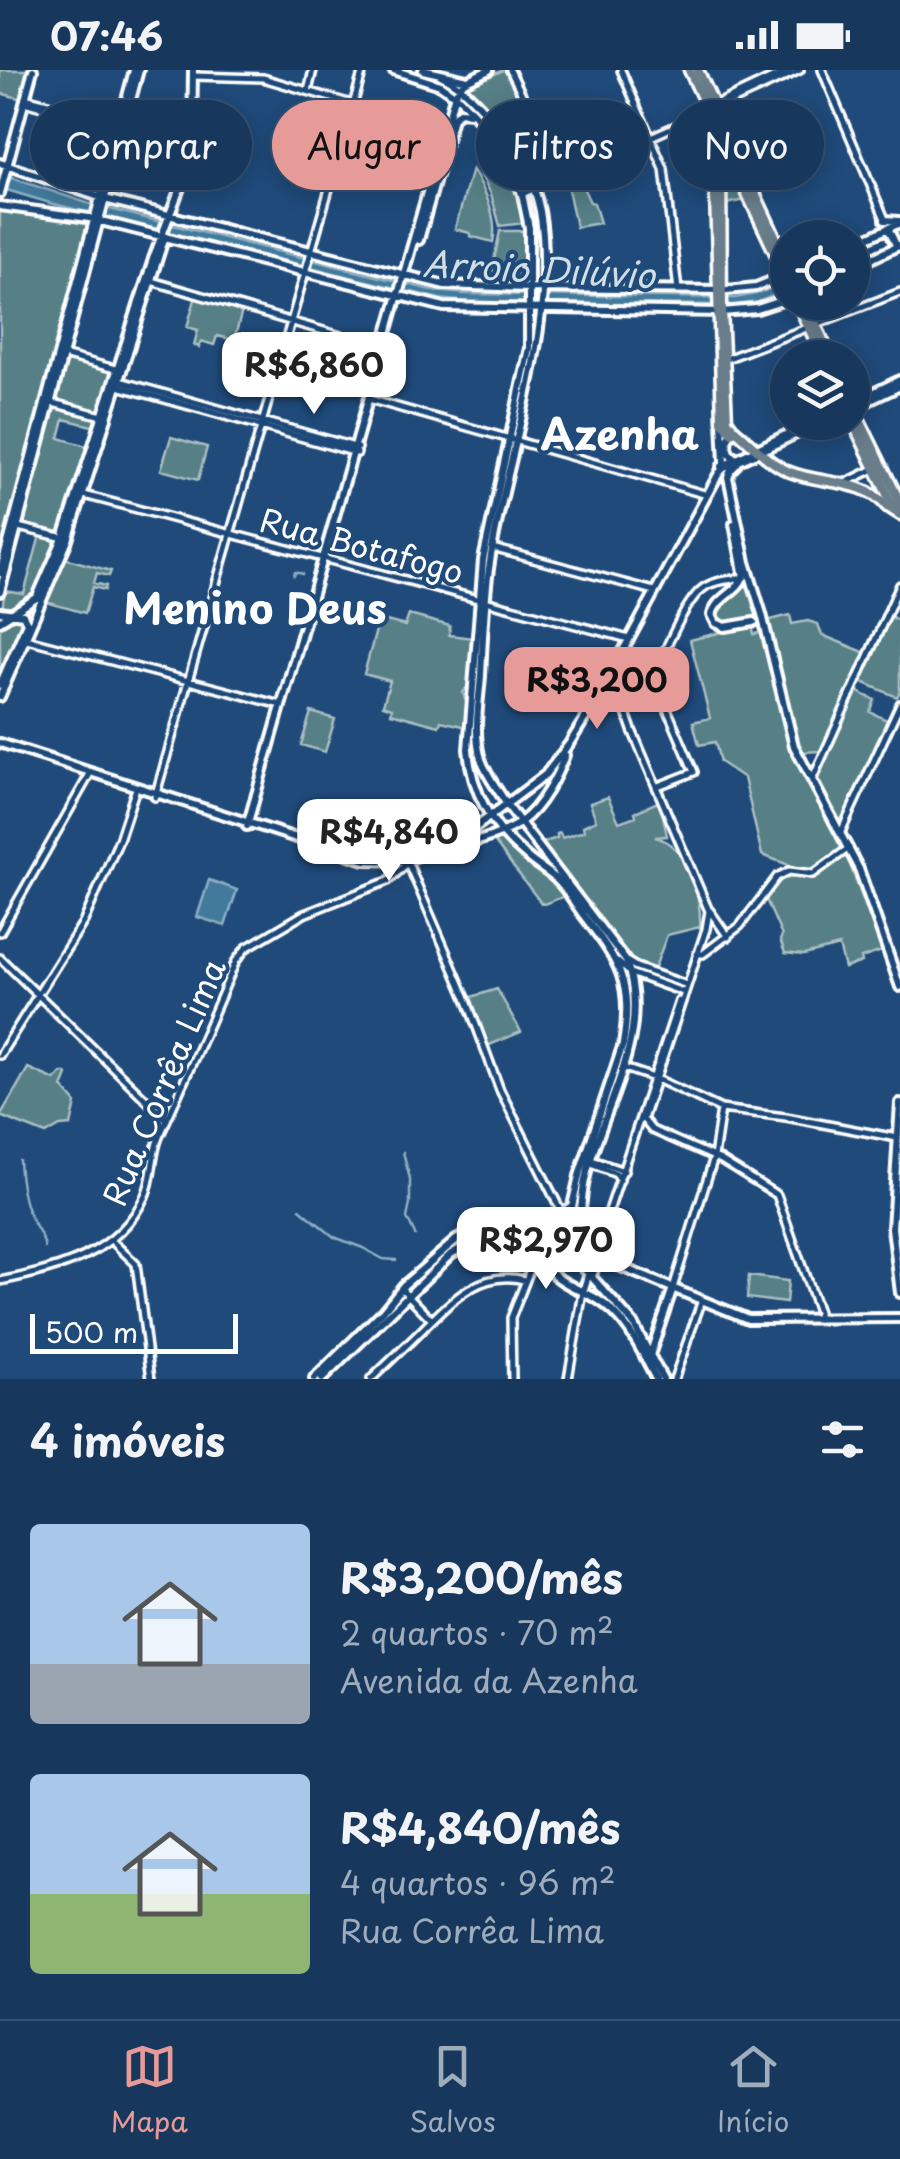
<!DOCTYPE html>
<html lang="pt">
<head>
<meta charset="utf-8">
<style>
	body { margin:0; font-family:"Playpen Sans",sans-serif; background:#244365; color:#f1f3f6; height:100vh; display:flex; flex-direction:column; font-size:38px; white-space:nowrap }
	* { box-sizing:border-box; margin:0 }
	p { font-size:32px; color:#9eacbb }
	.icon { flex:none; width:55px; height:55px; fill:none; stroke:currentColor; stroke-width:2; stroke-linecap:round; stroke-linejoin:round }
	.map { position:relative; height:1309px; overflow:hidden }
	.details { display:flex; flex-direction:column; background:#17385c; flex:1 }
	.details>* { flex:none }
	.hud { position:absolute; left:30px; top:30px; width:840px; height:90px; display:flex; gap:20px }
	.buttons { position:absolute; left:770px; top:150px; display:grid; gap:20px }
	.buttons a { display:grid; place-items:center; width:100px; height:100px; border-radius:50%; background:#17385c; box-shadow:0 5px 25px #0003,0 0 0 2px #365272; font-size:50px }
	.scale { position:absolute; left:30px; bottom:25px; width:208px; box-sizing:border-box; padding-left:10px; border:5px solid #fff; border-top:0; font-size:28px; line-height:35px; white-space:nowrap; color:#fff; -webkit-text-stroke:8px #1f4a7a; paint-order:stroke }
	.price { position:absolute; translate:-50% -85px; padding:0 22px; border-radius:20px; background:#fff; color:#222; font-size:32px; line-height:65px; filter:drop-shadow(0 2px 5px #0008) }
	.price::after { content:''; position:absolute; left:50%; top:60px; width:30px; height:22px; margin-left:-15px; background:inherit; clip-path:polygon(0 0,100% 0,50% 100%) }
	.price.active { background:#e69b98; color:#111 }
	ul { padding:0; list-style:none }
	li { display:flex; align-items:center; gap:30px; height:250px; padding:0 30px }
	li span { display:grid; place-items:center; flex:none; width:280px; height:200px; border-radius:10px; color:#555 }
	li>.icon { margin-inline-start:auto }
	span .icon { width:120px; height:120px; fill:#fffc; stroke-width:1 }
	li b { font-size:42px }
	h2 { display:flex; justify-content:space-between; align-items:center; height:120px; padding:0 30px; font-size:42px }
	.pill { padding:0 35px; border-radius:45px; background:#17385c; box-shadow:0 5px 25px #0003,0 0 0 2px #365272; font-size:35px; line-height:90px }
	.pill.active { background:#e69b98; color:#111 }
	.status { display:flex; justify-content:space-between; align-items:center; height:70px; padding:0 50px; background:#17385c; direction:ltr }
	.status svg { height:28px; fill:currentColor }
	.tab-bar { display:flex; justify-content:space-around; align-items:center; height:140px; border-top:2px solid #365272; background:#17385c; font-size:28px; color:#9eacbb }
	.tab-bar a { display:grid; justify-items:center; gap:5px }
	.tab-bar .active { color:#e69b98 }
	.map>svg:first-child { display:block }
	.green { fill:#567f86; stroke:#aabfc2; stroke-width:2.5 }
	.water { fill:#427a9c; stroke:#8eafc4; stroke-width:2.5 }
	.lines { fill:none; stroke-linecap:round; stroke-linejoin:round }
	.stream { stroke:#8eafc4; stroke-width:2.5 }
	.tertiary-casing { stroke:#fff; stroke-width:12 }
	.secondary-casing { stroke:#fff; stroke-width:14 }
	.primary-casing { stroke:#fff; stroke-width:15 }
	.tertiary { stroke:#1f4a7a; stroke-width:5 }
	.secondary { stroke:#1f4a7a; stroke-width:6 }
	.primary { stroke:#6b7d8b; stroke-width:8 }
	.labels { text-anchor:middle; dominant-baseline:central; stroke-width:8; stroke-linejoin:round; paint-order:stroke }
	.street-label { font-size:32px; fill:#fff; stroke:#1f4a7a }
	.water-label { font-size:35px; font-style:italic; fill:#d0dee6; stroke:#1f4a7a }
	.district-label { font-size:42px; font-weight:bold; fill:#fff; stroke:#1f4a7a }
</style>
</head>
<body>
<div class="status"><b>07:46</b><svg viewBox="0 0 49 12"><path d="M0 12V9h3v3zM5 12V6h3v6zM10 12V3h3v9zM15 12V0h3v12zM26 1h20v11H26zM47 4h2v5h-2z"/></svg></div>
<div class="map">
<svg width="900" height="1309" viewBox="0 0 900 1309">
	<rect width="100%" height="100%" fill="#1f4a7a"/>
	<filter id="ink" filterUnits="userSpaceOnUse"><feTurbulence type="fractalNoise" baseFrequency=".01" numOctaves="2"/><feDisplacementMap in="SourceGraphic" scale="20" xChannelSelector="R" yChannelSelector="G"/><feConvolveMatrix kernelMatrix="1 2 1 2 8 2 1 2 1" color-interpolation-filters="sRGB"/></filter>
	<g filter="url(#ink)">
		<!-- green -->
		<path class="green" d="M0,0H30L22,29L0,23Z
			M503,0H505L520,31L492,45L467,17Z
			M717,55L722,58L737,77L777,111L751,129L726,134L724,84Z
			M489,66L514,113L525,153L500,156L491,124L476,95L481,72Z
			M472,99C485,119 498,148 493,172L470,166V163L455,159Z
			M577,105L590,132L594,133L600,153L576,157L566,109Z
			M0,141L43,145L89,155L0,492Z
			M500,161H525L524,215H495L499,203L492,200Z
			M196,226L242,241L234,270L217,266L214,275L201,271L199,277L194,275L198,260L187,257Z
			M66,289L113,302L101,342L56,330Z
			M54,337L99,349L96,357L64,349L59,368L90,377L62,464L22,453Z
			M171,367L207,377L198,410L161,400Z
			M40,465L58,470L32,529L7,540L2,539L5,521L24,524Z
			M64,488L111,501L109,506L97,503L94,513L106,516L105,520L93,517L85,543L46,532Z
			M744,516L751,518L758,545C745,548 725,557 715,547L717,537Z
			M409,545L450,556L449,565L473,568L470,617L466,618L463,623L465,629L469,630L467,657L441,651L439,656L391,643L392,638L383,635L390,611L364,604L379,549L405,556Z
			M790,545L792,554L808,551L818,554L822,565L866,583L822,681L801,682L767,551Z
			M21,546L25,549L0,605V557Z
			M889,546L900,551V621L897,627L860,611Z
			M751,555H755V558L753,560L754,564L761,563L789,676L843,777L808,802L762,785L744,708L720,692L715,672L699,675L693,652L710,648L690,570Z
			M856,621L875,630L870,642L887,650L841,753L816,709Z
			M311,642L335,649L325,682L301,675Z
			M608,727L619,752L636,746L635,742L660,731L667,766L655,767C688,775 702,828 700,857L667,865L654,900L630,891L542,773L557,768V764L560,763L562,768L584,761L583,756L596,750L590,733Z
			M501,766C521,787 549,804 565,826L544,834L541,833L492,769Z
			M846,784L882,881L861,888L862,892L845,898L839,876L804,885L785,883L780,870L782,866L765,827C782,808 784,803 811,808Z
			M497,919L521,962L487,976L468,928Z
			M28,998L55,1010L61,1003H66L67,1005L62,1017L76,1033L71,1055L60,1056L46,1064L0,1046Z
			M531 1171a18 18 0 1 1 36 0a18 18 0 1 1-36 0Z
			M749,1206L788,1211L786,1233L747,1228Z"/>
		<!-- water -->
		<path class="water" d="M0,104L90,134L435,221L466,224L735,228L756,224L787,212V220L758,232L735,235L477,233L440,229L50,133L0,118Z
			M209,810L237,820L225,856L197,847Z"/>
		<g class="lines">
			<!-- stream -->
			<path class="stream" d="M294,506L295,502L303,504
				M403,1082L410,1109V1134L407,1148L415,1165
				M19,1090C20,1109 23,1131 31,1148C36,1159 43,1165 45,1178
				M300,1139L334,1167L363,1178L383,1189L396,1190"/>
			<defs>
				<path id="tertiary" d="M510,0L532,45L577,102
					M621,0L664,99L678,220
					M822,0L885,149
					M193,6L263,8L447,62
					M308,21L313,0
					M25,28L119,53
					M24,32L118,58
					M715,35L789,0
					M717,38L800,0
					M566,88H598
					M522,124L707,42
					M151,211L386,279
					M63,285L119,300
					M726,289L900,222
					M116,310L358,378
					M118,316L357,383
					M369,329L704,424
					M49,332L106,347
					M845,413L882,395
					M84,425L629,569
					M18,457L64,468
					M492,478L654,521
					M23,568L281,635
					M611,600L632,660L709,841L706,859L643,1049L651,1059
					M611,603L653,606
					M653,606L694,702L658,716
					M653,606C664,584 684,533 702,519C713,510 729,510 742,508
					M813,708L900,515
					M155,727L363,0
					M841,762L900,634
					M408,793L466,928L500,1020L573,1165
					M710,841L728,867
					M0,862L91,702
					M697,884H703L740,856L777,807L789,801L813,804L849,778
					M0,888L167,1050
					M617,891L630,903L683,922
					M626,891L636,897L687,915
					M0,985L84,851L119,770L135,721
					M624,998L657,1009L721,1039L786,1047L897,1068
					M652,1060L721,1090L777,1125L818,1242V1249
					M589,1089L624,1101
					M588,1093L616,1104L620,1110
					M112,1171L136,1194L151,1309
					M594,1186L679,931
					M592,1208L599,1187
					M0,1211C57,1200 119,1184 145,1126C154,1107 151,1086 159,1067C186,1009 211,950 236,891L246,878L304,844L388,811L411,790
					M401,1218L432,1250
					M673,1218L714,1087L721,1039
					M371,1309C389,1292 406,1276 423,1259C451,1231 481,1199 524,1210
					M512,1309L511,1248L535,1187
					M568,1309L583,1222
					M674,1309L702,1230"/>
				<path id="secondary" d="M423,0L467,10
					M439,4C461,15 475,31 491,48C515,74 533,106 540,141C559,252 507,382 490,492C484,530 483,568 481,606C479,633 473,663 481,689C487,707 498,719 507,735L626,891C653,964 603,1037 586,1106C579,1132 584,1157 569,1180C561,1193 547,1193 535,1186
					M0,93L105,129L445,215L528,218L727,220L756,217L786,205
					M0,123L33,0
					M0,136L89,148L444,237L722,242L757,239L788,229
					M885,150L899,151
					M888,158L897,177
					M419,170L453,48L459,42L471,43
					M852,175L900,153
					M852,198L900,175
					M852,333L900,310
					M854,338L900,316
					M722,351L724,393
					M732,363C726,369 726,378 730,385L734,387
					M737,394L731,400L728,407L746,492L762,544L794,676L859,799L900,917
					M721,397L812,352
					M734,454L744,507
					M0,503L134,0
					M744,504C740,522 716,526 712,545L716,553L725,557L754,552
					M0,522L139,0
					M37,527L63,468L154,186L180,118L192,72L193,0
					M0,542L23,545L27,553L0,615
					M0,551L38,527
					M0,627L68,470L165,166
					M0,673L365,790L405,791L450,774L468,763L545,705L569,674L597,629L719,403L724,398L822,352
					M247,756L455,24L464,12L489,0
					M440,782C465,774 501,767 522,751C541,737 557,706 565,685
					M900,1033L892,1158L900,1223
					M543,1150L555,1153L570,1162L578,1192L633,1253L663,1309
					M529,1179L528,1164L534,1153
					M583,1222L594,1186L748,1249L900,1248
					M649,1288L673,1218
					M314,1309L383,1241L404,1215L456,1170L470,1163L522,1156L562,1143L572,1136L579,1106L623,974C633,913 620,893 584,846C575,834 567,819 556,809C546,800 534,794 525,785C492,758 471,721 468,679L483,490L529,278V158L522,124L512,97L500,77L475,45L460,29L440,15L393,0
					M322,1309L451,1184C474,1170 507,1159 530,1180C539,1188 547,1199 557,1207C569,1217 584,1221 597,1229C628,1248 640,1279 656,1309"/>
				<path id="primary" d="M689,0L713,51L721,85L722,238L727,350L733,358C750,372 769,394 790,402C822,415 864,408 887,437
					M698,0L788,194
					M717,77L714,85L715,125L722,351L732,363
					M717,77H725L788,211
					M797,232L823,288
					M806,232L831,288
					M852,334L900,432
					M852,351L887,424L891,432L900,438
					M886,436L900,445"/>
			</defs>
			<!-- tertiary casing -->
			<use href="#tertiary" class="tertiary-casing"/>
			<!-- secondary casing -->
			<use href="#secondary" class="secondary-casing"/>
			<!-- primary casing -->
			<use href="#primary" class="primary-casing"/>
			<!-- tertiary -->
			<use href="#tertiary" class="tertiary"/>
			<!-- secondary -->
			<use href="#secondary" class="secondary"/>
			<!-- primary -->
			<use href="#primary" class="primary"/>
		</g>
	</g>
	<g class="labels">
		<!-- street labels -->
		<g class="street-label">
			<text transform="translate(362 475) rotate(15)">Rua Botafogo</text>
			<text transform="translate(163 1012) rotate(-67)">Rua Corrêa Lima</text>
		</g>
		<!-- water labels -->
		<g class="water-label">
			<text transform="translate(539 198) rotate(3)">Arroio Dilúvio</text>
		</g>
		<!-- district labels -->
		<g class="district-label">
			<text x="620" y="362">Azenha</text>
			<text x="255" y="536">Menino Deus</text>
		</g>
	</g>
</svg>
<div class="buttons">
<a><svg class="icon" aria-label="locate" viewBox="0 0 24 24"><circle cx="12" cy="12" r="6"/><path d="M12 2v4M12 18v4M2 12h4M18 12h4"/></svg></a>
<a><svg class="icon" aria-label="layers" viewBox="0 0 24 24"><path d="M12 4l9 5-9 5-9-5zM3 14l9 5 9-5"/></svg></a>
</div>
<div class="scale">500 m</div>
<b class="price" style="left:314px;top:347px">R$6,860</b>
<b class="price active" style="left:597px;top:662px">R$3,200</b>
<b class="price" style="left:389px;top:814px">R$4,840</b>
<b class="price" style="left:546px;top:1222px">R$2,970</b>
<div class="hud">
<a class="pill">Comprar</a>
<a class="pill active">Alugar</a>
<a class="pill">Filtros</a>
<a class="pill">Novo</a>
</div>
</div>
<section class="details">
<h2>4 imóveis<svg class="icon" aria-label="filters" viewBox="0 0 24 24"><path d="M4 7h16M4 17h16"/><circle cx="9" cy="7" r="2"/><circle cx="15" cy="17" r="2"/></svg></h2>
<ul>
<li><span style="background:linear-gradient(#a9c7e8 70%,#9aa5b1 0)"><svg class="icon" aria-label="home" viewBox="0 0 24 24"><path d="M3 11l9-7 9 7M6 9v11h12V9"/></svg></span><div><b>R$3,200/mês</b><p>2 quartos · 70 m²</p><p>Avenida da Azenha</p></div></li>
<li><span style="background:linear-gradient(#a9c7e8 60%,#8fb573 0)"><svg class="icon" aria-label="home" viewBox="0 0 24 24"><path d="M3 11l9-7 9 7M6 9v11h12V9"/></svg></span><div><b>R$4,840/mês</b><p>4 quartos · 96 m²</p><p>Rua Corrêa Lima</p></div></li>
</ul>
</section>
<nav class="tab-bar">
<a class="active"><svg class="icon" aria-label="map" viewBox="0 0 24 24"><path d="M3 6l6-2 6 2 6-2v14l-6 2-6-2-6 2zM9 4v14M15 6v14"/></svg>Mapa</a>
<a><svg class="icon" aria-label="saved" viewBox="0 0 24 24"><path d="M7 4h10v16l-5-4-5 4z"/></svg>Salvos</a>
<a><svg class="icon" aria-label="home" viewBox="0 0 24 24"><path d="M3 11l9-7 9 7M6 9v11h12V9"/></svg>Início</a>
</nav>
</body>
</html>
